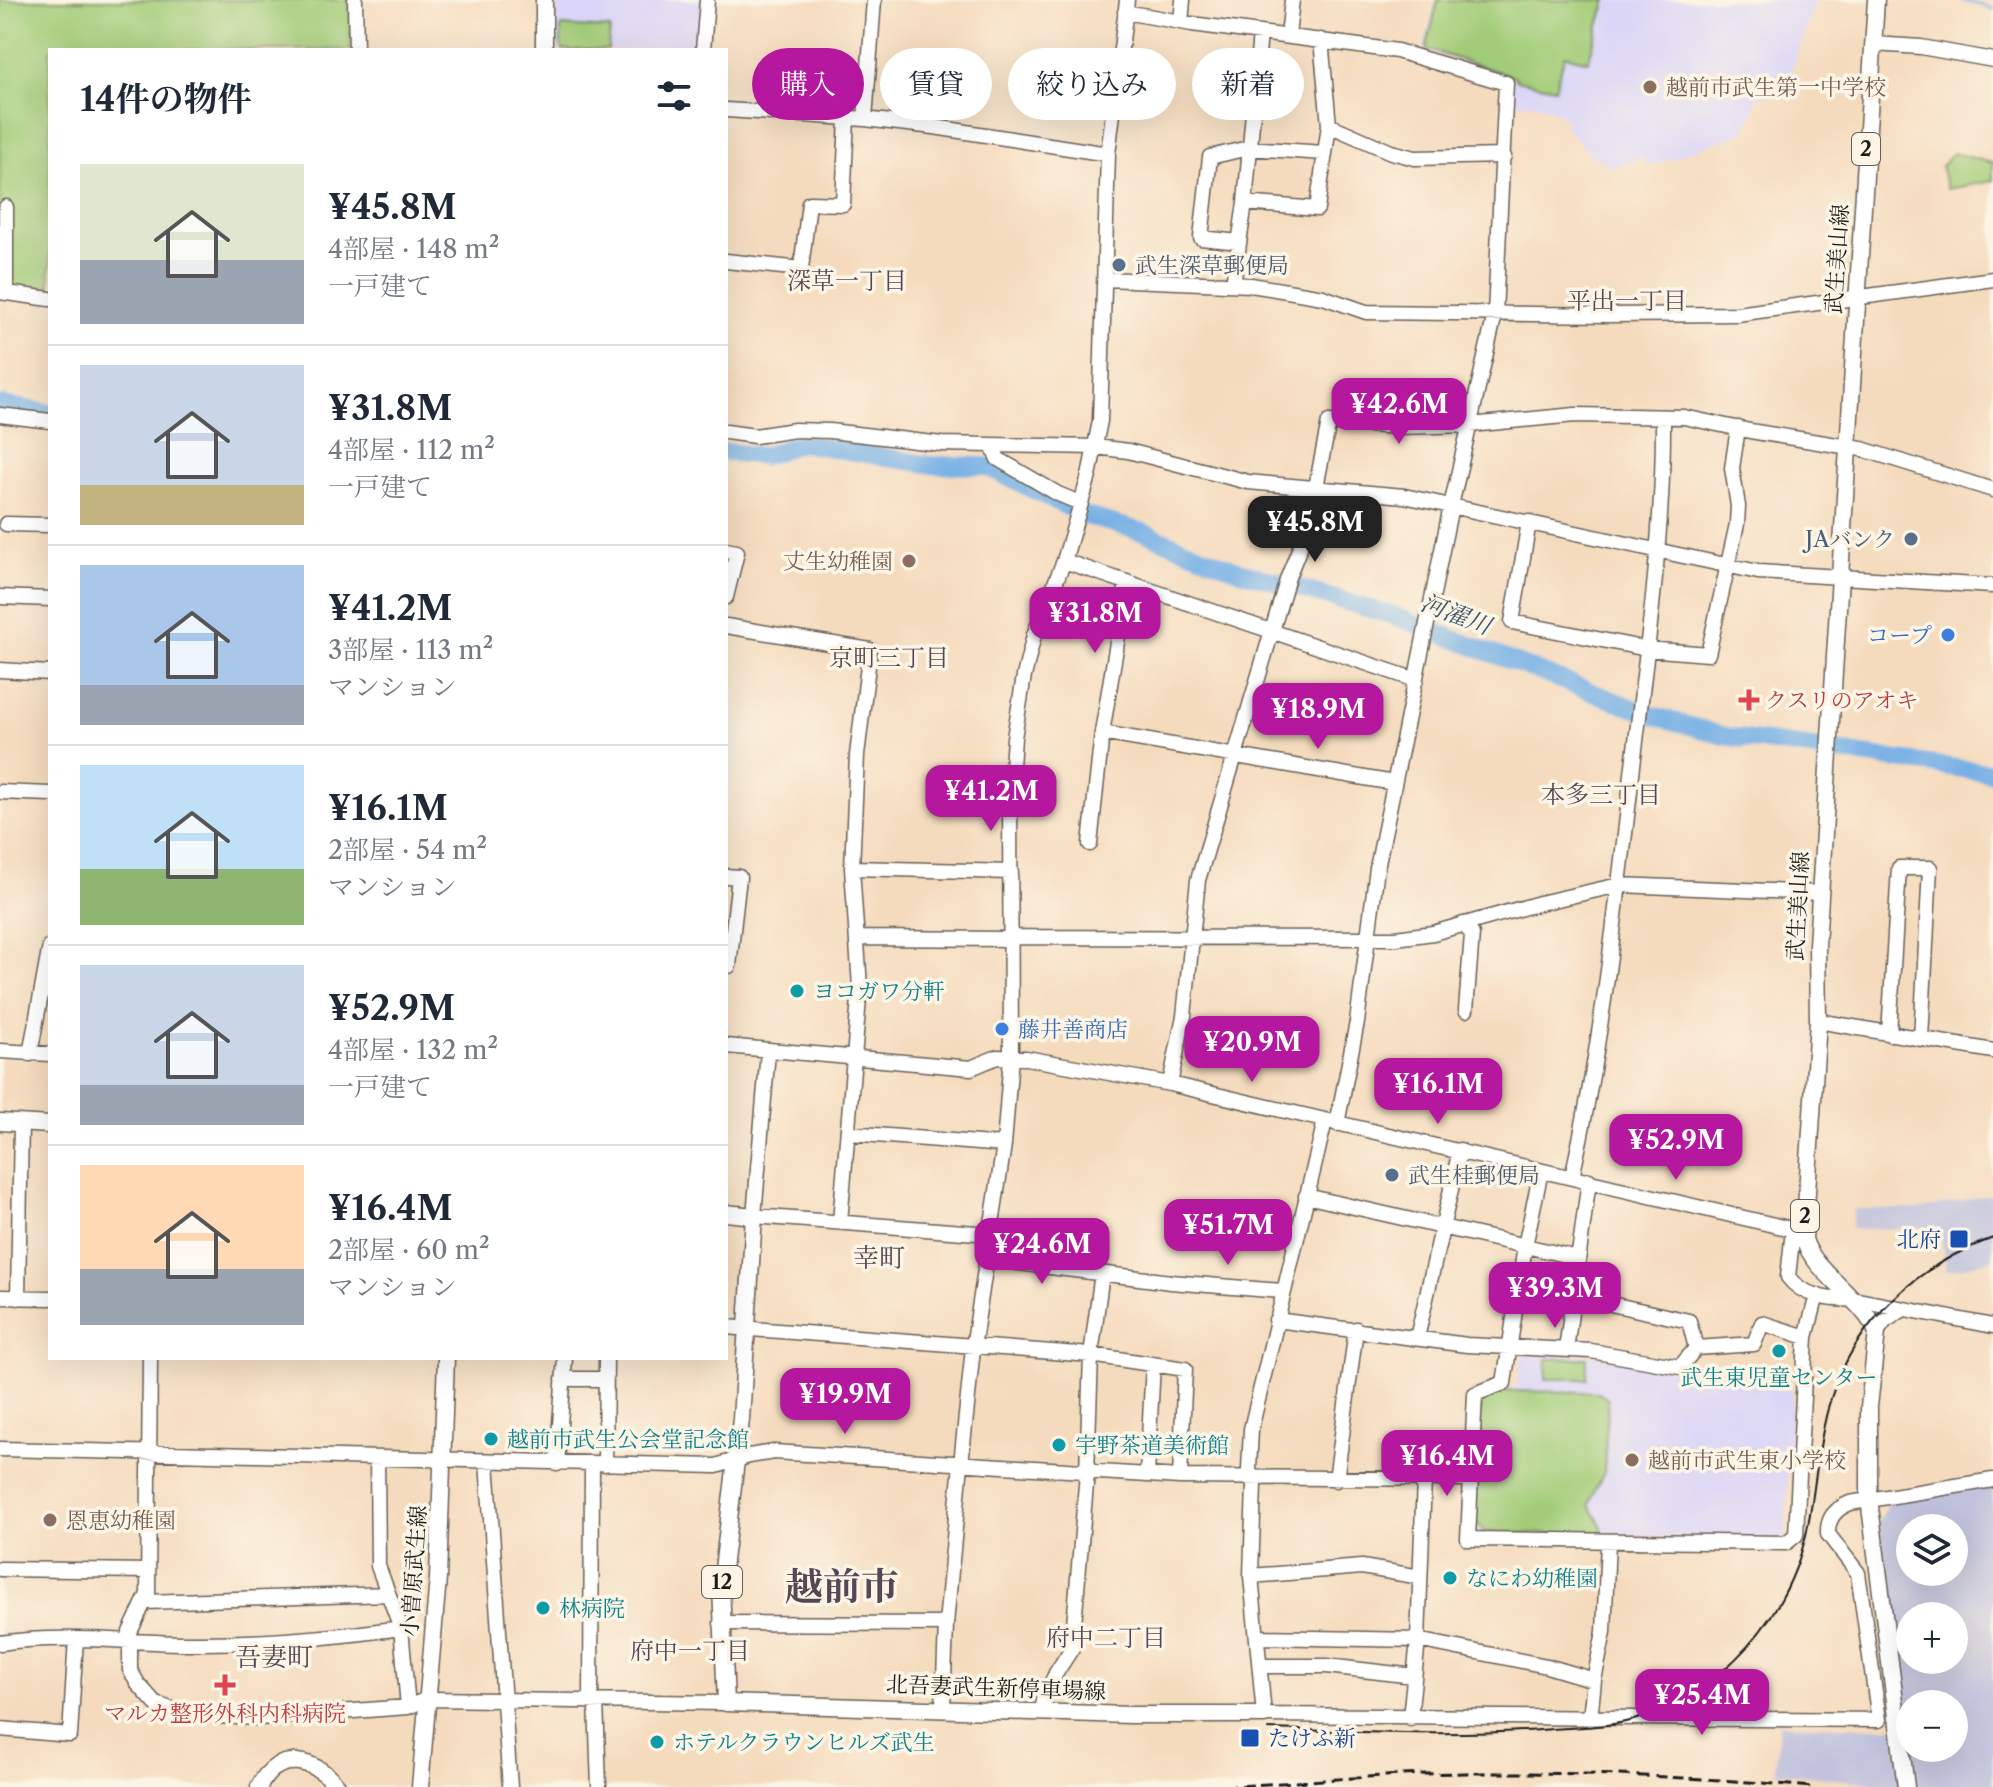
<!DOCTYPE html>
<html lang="ja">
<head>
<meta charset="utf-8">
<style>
	body { margin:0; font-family:"Libre Caslon Text","Noto Serif JP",serif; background:#f6f6f7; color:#1f2937; height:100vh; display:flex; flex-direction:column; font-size:30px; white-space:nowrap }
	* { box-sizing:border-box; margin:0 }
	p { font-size:26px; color:#747a83 }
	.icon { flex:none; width:44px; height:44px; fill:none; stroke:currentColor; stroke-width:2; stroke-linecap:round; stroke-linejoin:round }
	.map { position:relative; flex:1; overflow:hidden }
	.drawer { position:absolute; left:48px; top:48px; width:680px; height:1312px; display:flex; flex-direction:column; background:#fff; border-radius:0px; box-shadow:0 8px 32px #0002 }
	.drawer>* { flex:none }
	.guide { position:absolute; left:752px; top:48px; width:760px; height:72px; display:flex; gap:16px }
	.controls { position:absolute; left:1896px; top:1514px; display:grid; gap:16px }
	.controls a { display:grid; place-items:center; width:72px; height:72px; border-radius:50%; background:#fff; box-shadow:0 8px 32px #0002; font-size:40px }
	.price { position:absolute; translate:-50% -68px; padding:0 18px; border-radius:16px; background:#b5179e; color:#fff; font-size:26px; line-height:52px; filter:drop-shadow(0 2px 4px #0008) }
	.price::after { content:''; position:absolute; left:50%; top:48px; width:24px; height:18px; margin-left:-12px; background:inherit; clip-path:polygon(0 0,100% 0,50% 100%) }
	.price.on { background:#222; color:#fff }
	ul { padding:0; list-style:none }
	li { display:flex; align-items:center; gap:24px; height:200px; padding:0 32px }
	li+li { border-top:2px solid #e0e1e3 }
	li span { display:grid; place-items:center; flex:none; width:224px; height:160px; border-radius:0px; color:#555 }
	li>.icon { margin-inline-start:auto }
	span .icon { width:96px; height:96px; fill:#fffc; stroke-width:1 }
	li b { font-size:34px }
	h2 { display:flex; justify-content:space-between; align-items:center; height:96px; padding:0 32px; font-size:34px }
	.chip { padding:0 28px; border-radius:36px; background:#fff; box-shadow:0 8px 32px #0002; font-size:28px; line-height:72px }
	.chip.on { background:#b5179e; color:#fff }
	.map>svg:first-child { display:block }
	.built { fill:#dbd6f7 }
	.industrial { fill:#c1c2dd; fill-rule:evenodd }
	.green { fill:#a3cc78; stroke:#60744a; stroke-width:2 }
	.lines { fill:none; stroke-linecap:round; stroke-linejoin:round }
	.stream { stroke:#75afe5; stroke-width:3 }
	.river { stroke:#75afe5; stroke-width:18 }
	.minor-casing { stroke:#685f55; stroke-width:17 }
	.major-casing { stroke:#685f55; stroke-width:19 }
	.minor { stroke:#fff; stroke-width:14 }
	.major { stroke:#fff; stroke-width:16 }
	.tram { stroke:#1c1c1c; stroke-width:2 }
	.rail { stroke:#1c1c1c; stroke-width:3; stroke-dasharray:12 6; stroke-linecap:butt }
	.education-dot { fill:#8d6e63; stroke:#fcf5e5; stroke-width:3 }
	.service-dot { fill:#5c6f8a; stroke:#fcf5e5; stroke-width:3 }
	.shop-dot { fill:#3f7fe0; stroke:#fcf5e5; stroke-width:3 }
	.health-dot { fill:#e0444e; stroke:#fcf5e5; stroke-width:3 }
	.culture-dot { fill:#0f9aa8; stroke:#fcf5e5; stroke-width:3 }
	.transit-dot { fill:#1a4fb4; stroke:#fcf5e5; stroke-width:3 }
	.labels { text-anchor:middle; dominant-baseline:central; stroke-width:7; stroke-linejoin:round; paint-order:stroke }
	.shield { fill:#fcf5e5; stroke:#5f5d58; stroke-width:2 }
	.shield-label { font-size:20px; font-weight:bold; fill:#1c1c1c }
	.education-label { font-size:22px; fill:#785e54; stroke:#fcf5e5; text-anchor:start }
	.street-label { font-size:22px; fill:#1c1c1c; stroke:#fcf5e5 }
	.service-label { font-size:22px; fill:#4e5e75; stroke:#fcf5e5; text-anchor:start }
	.shop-label { font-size:22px; fill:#366cbe; stroke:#fcf5e5; text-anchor:end }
	.health-label { font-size:22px; fill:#be3a42; stroke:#fcf5e5; text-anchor:start }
	.culture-label { font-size:22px; fill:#0d838f; stroke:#fcf5e5; text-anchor:start }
	.transit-label { font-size:22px; fill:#164399; stroke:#fcf5e5; text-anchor:end }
	.neighbourhood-label { font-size:24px; fill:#564756; stroke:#fcf5e5 }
	.water-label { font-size:24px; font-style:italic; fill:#40576c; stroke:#fcf5e5 }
	.quarter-label { font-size:26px; fill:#564756; stroke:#fcf5e5 }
	.town-label { font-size:38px; font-weight:bold; fill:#564756; stroke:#fcf5e5 }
</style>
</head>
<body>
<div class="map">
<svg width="1993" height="1787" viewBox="0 0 1993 1787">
	<rect width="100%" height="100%" fill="#fcf5e5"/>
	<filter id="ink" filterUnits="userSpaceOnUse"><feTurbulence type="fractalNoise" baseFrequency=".0125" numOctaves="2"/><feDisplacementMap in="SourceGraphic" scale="16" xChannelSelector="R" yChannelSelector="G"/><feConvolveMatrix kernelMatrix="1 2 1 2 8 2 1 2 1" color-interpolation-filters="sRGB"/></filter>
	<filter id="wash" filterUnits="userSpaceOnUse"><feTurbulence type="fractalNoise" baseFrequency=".006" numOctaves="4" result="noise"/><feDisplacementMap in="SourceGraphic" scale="32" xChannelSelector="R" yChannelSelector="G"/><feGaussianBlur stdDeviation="1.8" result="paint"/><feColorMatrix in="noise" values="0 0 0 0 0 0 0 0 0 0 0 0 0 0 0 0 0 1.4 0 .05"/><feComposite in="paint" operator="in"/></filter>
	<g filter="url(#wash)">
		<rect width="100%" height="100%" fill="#f5dbbe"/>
		<!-- built -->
		<path class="built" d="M556,0H704L700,50H557Z
			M1436,0H1816L1782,96H1758L1746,131L1651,166L1647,165L1642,157L1612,167L1590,154L1565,127L1566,119L1559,114L1537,104L1513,102L1514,79L1423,50Z
			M1525,1354L1595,1355L1792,1391L1785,1539L1481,1533L1472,1521L1479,1399L1504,1389L1515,1388L1519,1377L1521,1358Z"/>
		<!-- industrial -->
		<path class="industrial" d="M1993,1194V1259L1946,1271L1940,1228L1851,1229L1853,1209H1922Z
			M1993,1484V1787H1905L1775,1772L1779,1724L1909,1728L1878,1523L1891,1500ZM1910,1528H1954V1572H1910ZM1910,1616H1954V1660H1910ZM1910,1704H1954V1748H1910Z"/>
		<!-- green -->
		<path class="green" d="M0,0H350L351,50H50V294L0,288Z
			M1438,0H1607L1588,61L1565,55L1555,88L1516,80V77L1426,49Z
			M561,26L610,29L608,50H561Z
			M1953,153L1993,163V181L1947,189L1941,166Z
			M1587,1358V1379H1546L1547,1359Z
			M1504,1391L1599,1392L1608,1400L1604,1473L1596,1487L1589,1505L1602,1526V1532L1598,1535L1484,1532L1474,1519L1481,1400Z"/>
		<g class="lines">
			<!-- stream -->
			<path class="stream" d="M1962,0L1993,9"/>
			<!-- river -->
			<path class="river" d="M0,405L50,413
				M726,452L764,456L801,443L931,465L985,466L1083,515L1143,532L1240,571L1394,616L1649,714L1724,736L1993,773"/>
		</g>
	</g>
	<g filter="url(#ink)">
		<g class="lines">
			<defs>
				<path id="minor" d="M355,0L356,50
					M1125,12L1192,24L1397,51L1506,83L1495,314L1451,506L1377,868L1357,1022L1337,1124
					M1181,22L1183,0
					M1288,36L1292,0
					M1873,44L1921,47L1993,60
					M703,50L707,0
					M726,110L865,119L934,127L1108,154
					M865,119L874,0
					M1329,125L1391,152L1415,158L1504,156
					M1245,203L1317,209L1329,125L1321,40
					M1239,242L1201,238L1210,157L1248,148L1324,153
					M726,261L801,269L809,203L843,204L847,118
					M1105,279L1251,285L1323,297L1366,312L1607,315L1737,314L1993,279
					M1233,284L1245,203L1260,33
					M0,292L50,299
					M6,293V207
					M0,415L50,421
					M726,432L755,436L795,430L830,431L942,444L1096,447L1128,451L1248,482L1404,496L1758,572L1993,586
					M992,446L998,459L1058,494L1080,503
					M1529,522L1512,622L1647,649L1708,654L1737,524L1738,506L1732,468L1738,428
					M6,524L50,525
					M726,550L737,552L726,597
					M1064,561L1416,680
					M0,597L50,599
					M726,626L870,650L857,755L852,868L860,987L840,1222
					M0,670L50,673
					M1102,733L1394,783
					M0,792L50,794
					M1090,844L1102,733L1127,582
					M852,868L1011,872
					M726,876L739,877L729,966H726
					M1463,924L1472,934L1466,1010
					M1013,937L1396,938L1433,933L1540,903L1619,885L1820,893
					M858,938L1012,939
					M1818,1021L1993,1051
					M1889,1034L1899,868H1930L1921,1039
					M726,1046L971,1068L997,1057L1026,1058L1170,1084L1804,1232
					M0,1051L50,1054
					M768,1051L754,1216L990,1234
					M30,1054L50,946
					M1170,1084L1184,1016L1198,880L1288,577L1308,527L1329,422L1398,427L1470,425L1575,415L1684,417L1750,431L1862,449L1993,490
					M1325,1121L1251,1429L1249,1470L1254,1485L1251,1576L1264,1715L1879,1720L1858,1573L1828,1534C1827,1519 1835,1509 1850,1503L1993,1480
					M849,1133L1004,1145
					M1541,1171L1525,1246L1504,1383L1475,1394L1468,1539L1786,1543L1796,1535L1806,1337L1817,1295
					M1572,1177C1602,1044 1616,909 1632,774C1646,656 1664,536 1663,417
					M1306,1196L1578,1258
					M1793,1230L1788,1277C1802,1296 1830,1301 1853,1299L1993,1326
					M986,1259L1171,1282L1282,1291
					M1519,1284L1689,1321L1696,1348
					M0,1297L50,1298
					M18,1298L21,1123
					M1276,1320L1467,1345L1591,1351L1680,1367L1696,1348L1754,1344L1762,1323L1806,1337
					M726,1327L1091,1355L1185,1369L1180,1477
					M1877,1332L1885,1321L1902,1310
					M1417,1338L1460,1150
					M1566,1350L1589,1180
					M150,1358L148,1594L130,1632V1670L138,1684L156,1704L171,1709L218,1716L258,1718L408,1707L427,1699L726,1703
					M563,1379H605
					M0,1449L716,1466L749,1456L774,1452L1180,1477L1470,1479
					M377,1458L378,1566L401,1628L408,1707
					M487,1462L510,1787
					M557,1464L565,1358
					M605,1464L606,1358
					M1147,1475L1153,1364
					M1336,1480L1356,1329
					M0,1569L148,1571
					M1251,1576L1362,1567L1420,1577
					M146,1602L388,1594
					M721,1623L946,1624
					M1257,1637L1418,1640L1547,1666L1594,1680
					M0,1643C61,1634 124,1642 185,1643C258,1644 329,1638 401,1628
					M1260,1666H1327L1414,1676
					M596,1701L599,1787
					M591,1702L592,1463
					M943,1707L946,1624L961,1464L973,1348L1004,1145L1011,1057L1010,795L1014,738L1024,676L1034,635L1064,561L1089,476L1100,421L1108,154L1127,0
					M1042,1711L1044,1700L1056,1673L1072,1648L1087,1473L1091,1355L1102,1273
					M1410,1718L1418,1640L1424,1479
					M1590,1719L1594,1680L1604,1632L1608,1542
					M0,1729L70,1735L76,1639"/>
				<path id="major" d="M544,0V50
					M1876,0L1817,945L1818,1021L1804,1239C1812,1270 1862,1299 1877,1332L1869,1407V1499L1906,1787
					M0,1122L50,1125
					M726,1213L754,1216L741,1419L721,1586L726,1703L1130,1715H1264
					M259,1787C277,1749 316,1758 338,1787
					M420,1787L438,1578L446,1358"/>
			</defs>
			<!-- minor casing -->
			<use href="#minor" class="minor-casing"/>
			<!-- major casing -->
			<use href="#major" class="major-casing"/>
			<!-- minor -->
			<use href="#minor" class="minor"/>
			<!-- major -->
			<use href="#major" class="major"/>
			<!-- tram -->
			<path class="tram" d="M1268,1729C1363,1732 1458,1737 1553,1729C1582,1727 1615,1727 1643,1717C1724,1688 1786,1619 1806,1535C1816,1490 1817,1443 1831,1398C1856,1321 1917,1265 1993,1238"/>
			<!-- rail -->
			<path class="rail" d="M1223,1787C1304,1782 1385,1774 1466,1773C1582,1772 1697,1777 1812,1787"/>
		</g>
	</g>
	<!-- markers -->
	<g class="education-dot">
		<circle cx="1650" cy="87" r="8"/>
		<circle cx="909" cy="561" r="8"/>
		<circle cx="1632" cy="1460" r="8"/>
		<circle cx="50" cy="1520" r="8"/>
	</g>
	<g class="service-dot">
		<circle cx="1119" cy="265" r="8"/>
		<circle cx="1911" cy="539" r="8"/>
		<circle cx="1392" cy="1175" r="8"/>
	</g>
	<g class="shop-dot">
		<circle cx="1948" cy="635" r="8"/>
		<circle cx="1002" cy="1029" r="8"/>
	</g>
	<g class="health-dot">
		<path d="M1745 688h8v8h8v8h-8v8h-8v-8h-8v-8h8z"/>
		<path d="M221 1673h8v8h8v8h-8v8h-8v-8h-8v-8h8z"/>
	</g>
	<g class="culture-dot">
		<circle cx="797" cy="991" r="8"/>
		<circle cx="1779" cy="1351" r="8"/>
		<circle cx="491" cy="1439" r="8"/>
		<circle cx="1059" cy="1445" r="8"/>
		<circle cx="1450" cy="1578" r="8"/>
		<circle cx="543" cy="1608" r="8"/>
		<circle cx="657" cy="1742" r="8"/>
	</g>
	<g class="transit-dot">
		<rect x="1949" y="1229" width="20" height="20" rx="4"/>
		<rect x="1240" y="1728" width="20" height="20" rx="4"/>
	</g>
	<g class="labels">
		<!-- shield labels -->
		<g class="shield">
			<rect x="1852" y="133" width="28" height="32" rx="6"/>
			<rect x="1791" y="1200" width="28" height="32" rx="6"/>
			<rect x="702" y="1566" width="40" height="32" rx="6"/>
		</g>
		<g class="shield-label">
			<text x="1866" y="149">2</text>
			<text x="1805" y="1216">2</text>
			<text x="722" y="1582">12</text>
		</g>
		<!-- education labels -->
		<g class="education-label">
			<text x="1666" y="87">越前市武生第一中学校</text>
			<text x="893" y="561" text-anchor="end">丈生幼稚園</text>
			<text x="1648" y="1460">越前市武生東小学校</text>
			<text x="66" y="1520">恩恵幼稚園</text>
		</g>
		<!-- street labels -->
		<g class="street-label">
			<text transform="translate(1837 259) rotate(-86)">武生美山線</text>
			<text transform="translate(1798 906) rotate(-87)">武生美山線</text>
			<text transform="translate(414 1571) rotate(-86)">小曽原武生線</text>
			<text transform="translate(996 1688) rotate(2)">北吾妻武生新停車場線</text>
		</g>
		<!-- service labels -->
		<g class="service-label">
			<text x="1135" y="265">武生深草郵便局</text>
			<text x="1895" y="539" text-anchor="end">JAバンク</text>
			<text x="1408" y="1175">武生桂郵便局</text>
		</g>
		<!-- shop labels -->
		<g class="shop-label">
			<text x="1932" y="635">コープ</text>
			<text x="1018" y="1029" text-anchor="start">藤井善商店</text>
		</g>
		<!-- health labels -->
		<g class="health-label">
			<text x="1765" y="700">クスリのアオキ</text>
			<text x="225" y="1713" text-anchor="middle">マルカ整形外科内科病院</text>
		</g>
		<!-- culture labels -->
		<g class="culture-label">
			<text x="813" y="991">ヨコガワ分軒</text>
			<text x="1779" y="1377" text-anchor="middle">武生東児童センター</text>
			<text x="507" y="1439">越前市武生公会堂記念館</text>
			<text x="1075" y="1445">宇野茶道美術館</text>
			<text x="1466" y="1578">なにわ幼稚園</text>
			<text x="559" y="1608">林病院</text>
			<text x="673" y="1742">ホテルクラウンヒルズ武生</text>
		</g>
		<!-- transit labels -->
		<g class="transit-label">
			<text x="1941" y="1239">北府</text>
			<text x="1268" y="1738" text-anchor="start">たけふ新</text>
		</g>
		<!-- neighbourhood labels -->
		<g class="neighbourhood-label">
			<text x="847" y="280">深草一丁目</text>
			<text x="1627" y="300">平出一丁目</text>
			<text x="889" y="657">京町三丁目</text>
			<text x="1601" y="794">本多三丁目</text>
			<text x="1106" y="1637">府中二丁目</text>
			<text x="690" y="1650">府中一丁目</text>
		</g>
		<!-- water labels -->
		<g class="water-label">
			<text transform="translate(1456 614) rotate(21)">河濯川</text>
		</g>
		<!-- quarter labels -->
		<g class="quarter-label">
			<text x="879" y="1258">幸町</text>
			<text x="274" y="1657">吾妻町</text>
		</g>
		<!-- town labels -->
		<g class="town-label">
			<text x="842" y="1586">越前市</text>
		</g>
	</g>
</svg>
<div class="controls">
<a><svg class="icon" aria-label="layers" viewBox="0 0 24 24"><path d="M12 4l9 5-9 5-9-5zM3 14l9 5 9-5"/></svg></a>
<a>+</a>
<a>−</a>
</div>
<b class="price" style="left:1399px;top:446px">¥42.6M</b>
<b class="price on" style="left:1315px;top:564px">¥45.8M</b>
<b class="price" style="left:1095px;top:655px">¥31.8M</b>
<b class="price" style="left:1318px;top:751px">¥18.9M</b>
<b class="price" style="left:991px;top:833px">¥41.2M</b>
<b class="price" style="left:1252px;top:1084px">¥20.9M</b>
<b class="price" style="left:1438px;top:1126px">¥16.1M</b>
<b class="price" style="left:1676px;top:1182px">¥52.9M</b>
<b class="price" style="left:1228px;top:1267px">¥51.7M</b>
<b class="price" style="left:1042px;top:1286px">¥24.6M</b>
<b class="price" style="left:1555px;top:1330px">¥39.3M</b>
<b class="price" style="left:845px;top:1436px">¥19.9M</b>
<b class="price" style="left:1447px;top:1498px">¥16.4M</b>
<b class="price" style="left:1702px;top:1737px">¥25.4M</b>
<div class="guide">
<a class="chip on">購入</a>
<a class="chip">賃貸</a>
<a class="chip">絞り込み</a>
<a class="chip">新着</a>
</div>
<section class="drawer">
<h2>14件の物件<svg class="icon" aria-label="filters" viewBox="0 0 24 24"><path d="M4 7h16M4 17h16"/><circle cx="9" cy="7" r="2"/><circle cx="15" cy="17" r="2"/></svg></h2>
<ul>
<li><span style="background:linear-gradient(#dfe7d0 60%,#9aa5b1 0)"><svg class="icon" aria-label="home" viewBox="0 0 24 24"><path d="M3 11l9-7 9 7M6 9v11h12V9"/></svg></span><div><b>¥45.8M</b><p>4部屋 · 148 m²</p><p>一戸建て</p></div></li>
<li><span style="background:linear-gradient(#c9d6e8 75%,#c2b280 0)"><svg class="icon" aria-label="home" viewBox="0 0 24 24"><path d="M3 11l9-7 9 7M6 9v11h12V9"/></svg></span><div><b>¥31.8M</b><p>4部屋 · 112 m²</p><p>一戸建て</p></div></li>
<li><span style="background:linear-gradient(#a9c7e8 75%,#9aa5b1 0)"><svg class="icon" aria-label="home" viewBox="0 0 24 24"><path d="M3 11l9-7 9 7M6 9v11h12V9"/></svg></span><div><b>¥41.2M</b><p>3部屋 · 113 m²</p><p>マンション</p></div></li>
<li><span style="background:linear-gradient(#bfe0f5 65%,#8fb573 0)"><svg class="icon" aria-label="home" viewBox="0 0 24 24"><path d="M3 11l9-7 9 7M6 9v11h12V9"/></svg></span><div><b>¥16.1M</b><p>2部屋 · 54 m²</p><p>マンション</p></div></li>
<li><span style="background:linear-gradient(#c9d6e8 75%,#9aa5b1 0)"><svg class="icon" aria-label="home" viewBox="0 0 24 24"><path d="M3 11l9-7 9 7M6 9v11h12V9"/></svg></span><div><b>¥52.9M</b><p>4部屋 · 132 m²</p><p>一戸建て</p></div></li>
<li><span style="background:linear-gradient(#ffd9b3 65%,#9aa5b1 0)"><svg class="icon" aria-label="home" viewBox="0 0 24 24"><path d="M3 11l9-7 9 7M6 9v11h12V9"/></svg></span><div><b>¥16.4M</b><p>2部屋 · 60 m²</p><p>マンション</p></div></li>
</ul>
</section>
</div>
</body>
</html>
